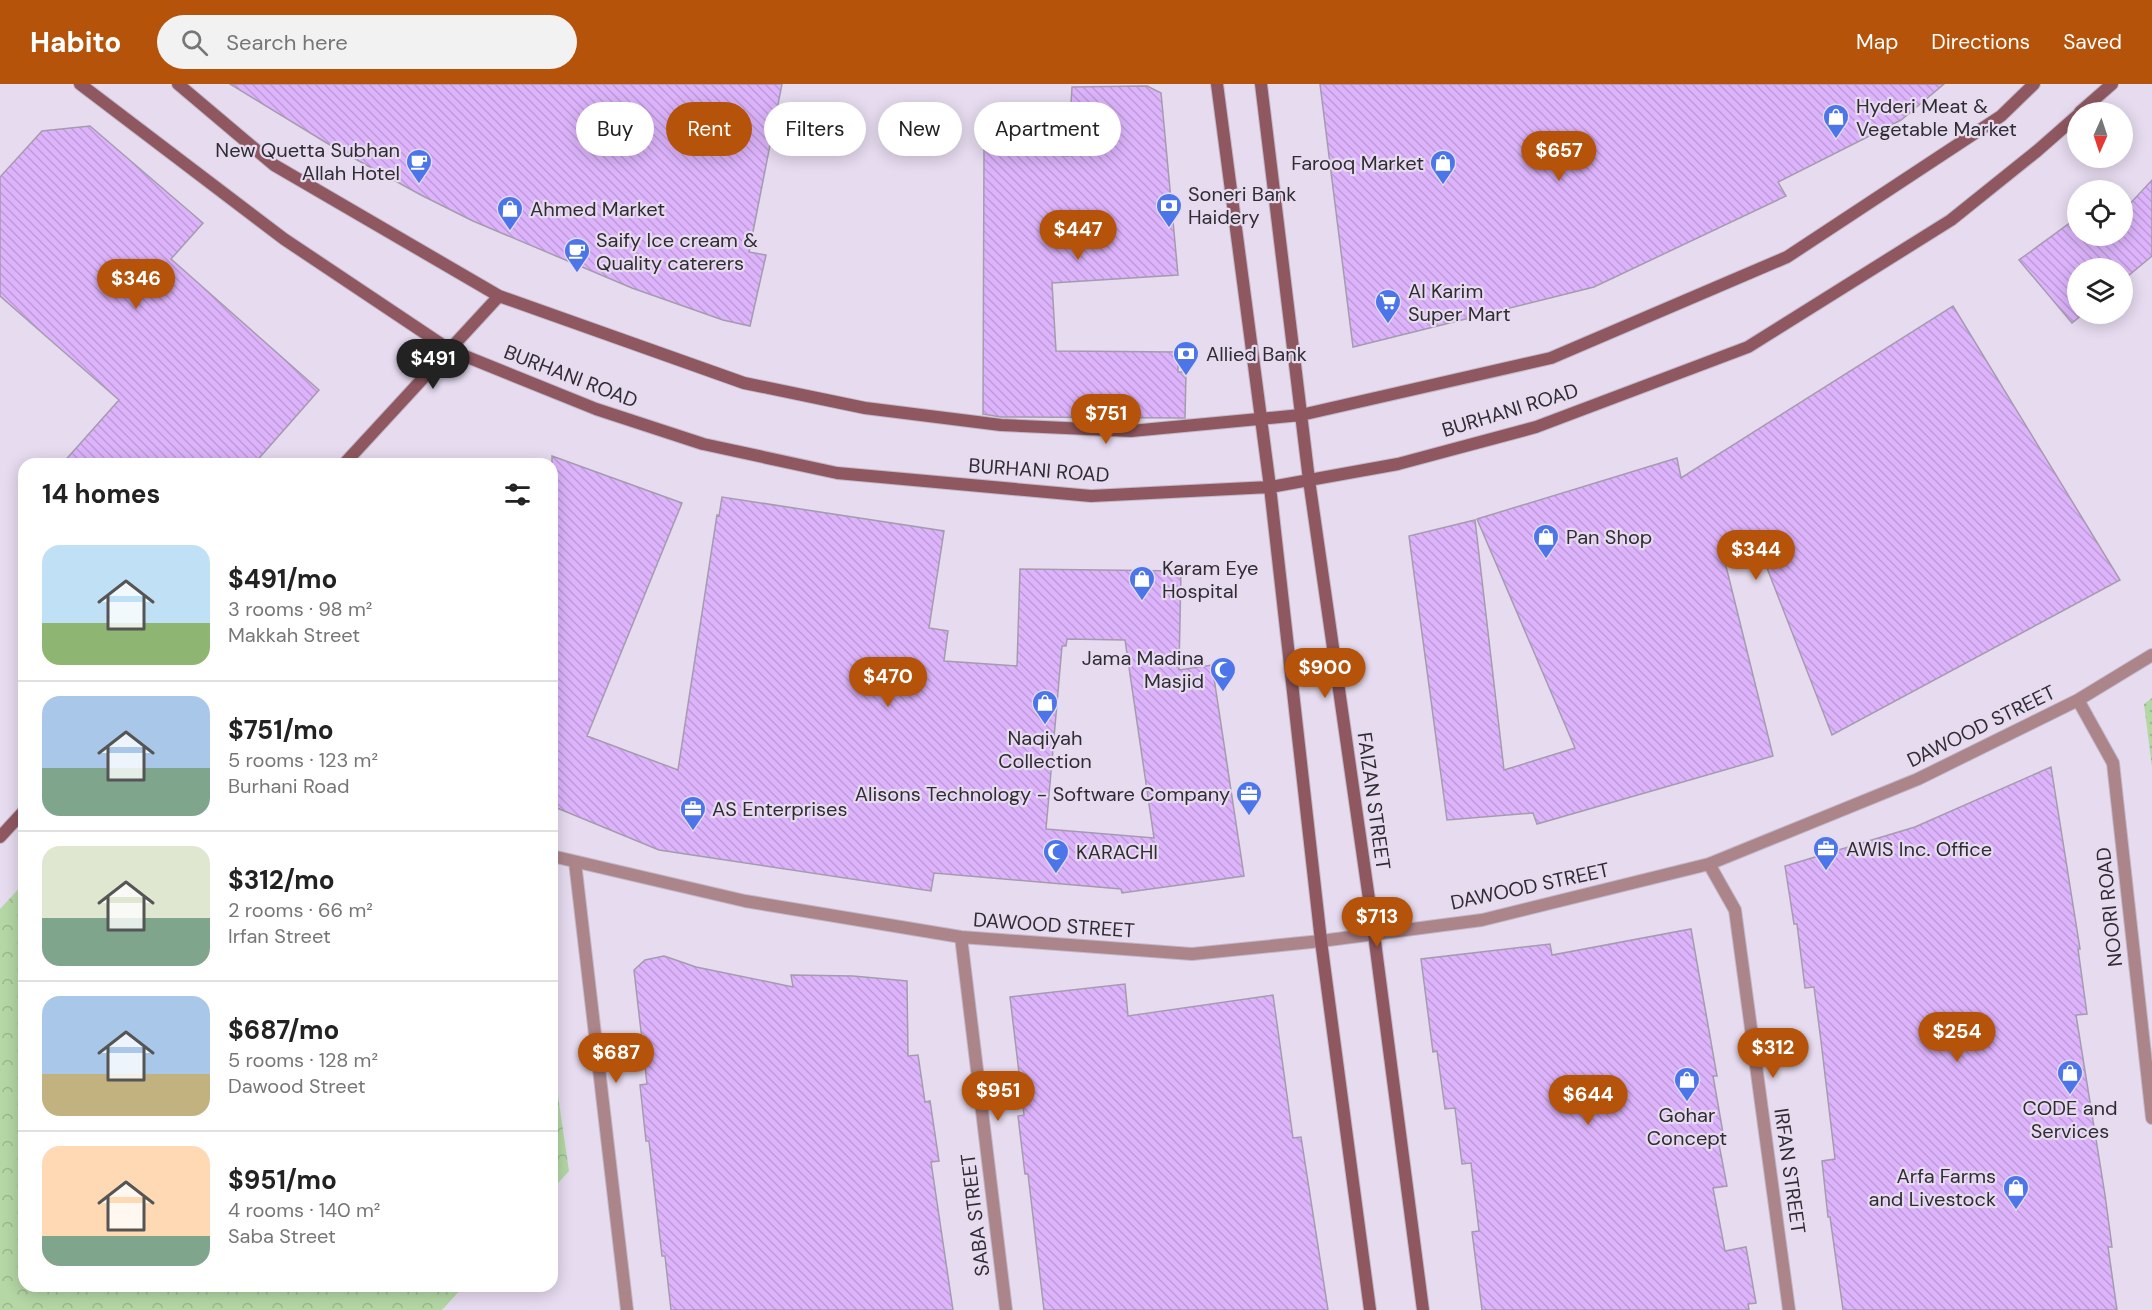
<!DOCTYPE html>
<html lang="en">
<head>
<meta charset="utf-8">
<style>
	body { margin:0; font-family:"DM Sans",sans-serif; background:#f2f2f2; color:#222; height:100vh; display:flex; flex-direction:column; font-size:22px; white-space:nowrap }
	* { box-sizing:border-box; margin:0 }
	p { font-size:20px; color:#767676 }
	.icon { flex:none; width:33px; height:33px; fill:none; stroke:currentColor; stroke-width:2; stroke-linecap:round; stroke-linejoin:round }
	.map { position:relative; flex:1; overflow:hidden }
	.side { position:absolute; left:18px; top:374px; width:540px; height:834px; display:flex; flex-direction:column; background:#fff; border-radius:18px; box-shadow:0 3px 15px #0003 }
	.side>* { flex:none }
	.banner { position:absolute; left:576px; top:18px; width:570px; height:54px; display:flex; gap:12px }
	.needle { width:39px; rotate:183deg }
	.buttons { position:absolute; left:2067px; top:18px; display:grid; gap:12px }
	.buttons a { display:grid; place-items:center; width:66px; height:66px; border-radius:50%; background:#fff; box-shadow:0 3px 15px #0003; font-size:30px }
	.price { position:absolute; translate:-50% -51px; padding:0 14px; border-radius:21px; background:#b45309; color:#fff; font-size:20px; line-height:39px; filter:drop-shadow(0 2px 3px #0008) }
	.price::after { content:''; position:absolute; left:50%; top:36px; width:18px; height:14px; margin-left:-9px; background:inherit; clip-path:polygon(0 0,100% 0,50% 100%) }
	.price.current { background:#222; color:#fff }
	ul { padding:0; list-style:none }
	li { display:flex; align-items:center; gap:18px; height:150px; padding:0 24px }
	li+li { border-top:2px solid #e0e0e0 }
	li span { display:grid; place-items:center; flex:none; width:168px; height:120px; border-radius:18px; color:#555 }
	li>.icon { margin-inline-start:auto }
	span .icon { width:72px; height:72px; fill:#fffc; stroke-width:1 }
	li b { font-size:26px }
	h2 { display:flex; justify-content:space-between; align-items:center; height:72px; padding:0 24px; font-size:26px }
	.tag { padding:0 21px; border-radius:27px; background:#fff; box-shadow:0 3px 15px #0003; font-size:21px; line-height:54px }
	.tag.current { background:#b45309; color:#fff }
	header { display:flex; align-items:center; gap:36px; box-sizing:border-box; height:84px; padding:0 30px; background:#b45309; color:#fff }
	header strong { font-size:28px }
	nav { display:flex; gap:33px; margin-inline-start:auto; font-size:21px }
	.search { width:420px; height:54px; background:#f2f2f2; display:flex; align-items:center; gap:15px; box-sizing:border-box; padding:0 21px; border-radius:33px; color:#767676; font-size:22px }
	.map>svg:first-child { display:block }
	.grass { fill:url(#grass-dots) }
	.park { fill:url(#park-crowns) }
	.building { fill:url(#building-back-hatch); stroke:#a59bae; stroke-width:1.5; fill-rule:evenodd }
	.lines { fill:none; stroke-linecap:round; stroke-linejoin:round }
	.street-casing { stroke:#c2b8c9; stroke-width:14 }
	.secondary-casing { stroke:#c2b8c9; stroke-width:14 }
	.street { stroke:#ac858a; stroke-width:12 }
	.secondary { stroke:#8f5861; stroke-width:12 }
	.labels { text-anchor:middle; dominant-baseline:central; stroke-width:4.5; stroke-linejoin:round; paint-order:stroke }
	.poi-label { font-size:20px; fill:#302c33; stroke:#e6dbef; text-anchor:start }
	.street-label { font-size:20px; fill:#302c33; stroke:#e6dbef }
</style>
</head>
<body>
<header>
<strong>Habito</strong>
<div class="search"><svg class="icon" aria-label="search" viewBox="0 0 24 24"><circle cx="10" cy="10" r="6"/><path d="M15 15l6 6"/></svg>Search here</div>
<nav><a>Map</a><a>Directions</a><a>Saved</a></nav>
</header>
<div class="map">
<svg width="2152" height="1226" viewBox="0 0 2152 1226">
	<defs>
		<pattern id="grass-dots" width="8" height="8" patternUnits="userSpaceOnUse" patternTransform="scale(1.5)"><rect width="8" height="8" fill="#b4d7a5"/><path d="M2 2h.1M6 6h.1" fill="none" stroke="#9bb98e" stroke-width="1.8" stroke-linecap="round"/></pattern>
		<pattern id="park-crowns" width="20" height="18" patternUnits="userSpaceOnUse" patternTransform="scale(1.5)"><rect width="20" height="18" fill="#b4d7a5"/><path d="M2 6a3 3 0 1 1 6 0M12 15a3 3 0 1 1 6 0" fill="none" stroke="#9bb98e"/></pattern>
		<pattern id="building-back-hatch" width="6" height="6" patternUnits="userSpaceOnUse" patternTransform="scale(1.5)"><rect width="6" height="6" fill="#ddb4fc"/><path d="M-1 5l2 2M0 0l6 6M5-1l2 2" fill="none" stroke="#be9bd8"/></pattern>
	</defs>
	<rect width="100%" height="100%" fill="#e6dbef"/>
	<!-- grass -->
	<path class="grass" d="M2152,614V683L2144,620Z"/>
	<!-- park -->
	<path class="park" d="M24,799V1202H464L442,1226H0V825Z
		M552,971L569,1087L552,1106Z"/>
	<!-- building -->
	<path class="building" d="M230,0H782L749,168L766,171L750,242L723,236L632,204L473,137L421,111L330,61Z
		M1320,0H1944L1901,36L1778,98L1786,112L1594,203L1353,263Z
		M1147,2L1161,9L1178,191L1052,199L1056,267L1178,268V288H1186L1185,334L1001,333L983,330L984,65L1068,72L1072,3Z
		M90,42L203,139L171,175L319,306L254,380H62L119,316L0,212V93L42,47Z
		M2152,96V172L2122,197V184H2078V230H2083L2072,239L2019,176L2078,133V152H2122V118L2127,123Z
		M1953,222L2120,496L1832,651L1753,448L1720,458L1773,672L1537,740L1533,729L1447,736L1409,452L1475,436L1504,686L1575,664L1477,435L1677,374L1681,394Z
		M552,372L682,419L587,652L678,686L717,431L719,432L722,413L944,447L929,544L948,547L944,577L1017,582L1020,485L1181,487L1179,586L1212,581L1244,792L1122,809L1121,805L934,789L931,807L659,766L557,724L552,734ZM1067,555L1125,556L1154,754L1046,745L1062,562H1066Z
		M2051,683L2080,865H2078L2087,930L2076,931L2105,1111L2112,1163H2108L2117,1226H1843L1830,1133H1828L1822,1077L1835,1075L1821,957L1814,903L1805,904L1797,840H1794L1785,782L1915,743Z
		M1691,845L1717,992H1713L1723,1049L1717,1050L1727,1102L1713,1104L1725,1167L1746,1163L1756,1219L1748,1220L1749,1226H1482L1472,1148L1479,1147L1471,1079L1462,1080L1455,1024L1445,1025L1437,967L1433,968L1421,875L1550,860L1552,871Z
		M664,872L696,883L793,903L791,891L853,892L907,897L908,972L918,971L925,1018L930,1017L939,1077L931,1078L953,1226H671L665,1172H662L649,1057H646L640,1001L647,1000L634,886L645,876Z
		M1125,900L1128,932L1273,911L1293,1054L1301,1053L1328,1226H1044L1028,1090H1025L1018,1032L1024,1031L1010,913Z"/>
	<g class="lines">
		<defs>
			<path id="street" d="M2078,616L2113,679L2152,1034
				M552,772L745,817L961,853L1192,870L1321,857L1482,836L1709,780L1918,695L2078,616L2152,571
				M575,778L627,1226
				M1709,780L1735,826L1789,1226
				M961,853L1006,1226"/>
			<path id="secondary" d="M80,0L284,155L450,266L596,325L703,360L837,389L1091,412L1270,403L1398,380L1536,343L1748,263L1951,136L2037,67L2078,31
				M178,0L274,81L499,212L744,299L865,324L1001,341L1131,347L1301,331L1551,274L1787,173L2001,32L2034,0
				M1217,0L1270,403L1321,857L1370,1226
				M1261,0L1309,396L1374,850L1423,1226
				M2080,28L2112,0
				M344,380L499,212
				M0,753L24,727"/>
		</defs>
		<!-- street casing -->
		<use href="#street" class="street-casing"/>
		<!-- secondary casing -->
		<use href="#secondary" class="secondary-casing"/>
		<!-- street -->
		<use href="#street" class="street"/>
		<!-- secondary -->
		<use href="#secondary" class="secondary"/>
	</g>
	<!-- icons -->
	<defs>
		<symbol id="shop-pin" viewBox="-11 -11 22 30"><path d="M0 17L-7.5 6A9.5 9.5 0 1 1 7.5 6Z" fill="#4b75e8" stroke="#e6dbef"/><path d="M-5-2.5h2.3a2.7 3.5 0 0 1 5.4 0H5L5.5 6h-11ZM-1.5-2.5h3a1.5 2.3 0 0 0-3 0Z" fill="#fff"/></symbol>
		<symbol id="cafe-pin" viewBox="-11 -11 22 30"><path d="M0 17L-7.5 6A9.5 9.5 0 1 1 7.5 6Z" fill="#4b75e8" stroke="#e6dbef"/><path d="M-5.5-4.5H6V0H3Q3 3.5 0 3.5H-2.5Q-5.5 3.5-5.5 0ZM3-3.2v2h1.7v-2ZM-6 4.5H4V6H-6Z" fill="#fff"/></symbol>
		<symbol id="bank-pin" viewBox="-11 -11 22 30"><path d="M0 17L-7.5 6A9.5 9.5 0 1 1 7.5 6Z" fill="#4b75e8" stroke="#e6dbef"/><path d="M-6-4H6V4H-6ZM0-2.3a2.3 2.3 0 1 0 0 4.6a2.3 2.3 0 1 0 0-4.6Z" fill="#fff"/></symbol>
		<symbol id="supermarket-pin" viewBox="-11 -11 22 30"><path d="M0 17L-7.5 6A9.5 9.5 0 1 1 7.5 6Z" fill="#4b75e8" stroke="#e6dbef"/><path d="M-6-5.5h2.5l.6 2H6L4.5 2H-2.5L-4.4-4H-6ZM-1.5 3.2a1.3 1.3 0 1 0 .1 0ZM3 3.2a1.3 1.3 0 1 0 .1 0Z" fill="#fff"/></symbol>
		<symbol id="mosque-pin" viewBox="-11 -11 22 30"><path d="M0 17L-7.5 6A9.5 9.5 0 1 1 7.5 6Z" fill="#4b75e8" stroke="#e6dbef"/><path d="M3.5-4.9A6 6 0 1 0 3.5 4.9A5 5 0 1 1 3.5-4.9Z" fill="#fff"/></symbol>
		<symbol id="office-pin" viewBox="-11 -11 22 30"><path d="M0 17L-7.5 6A9.5 9.5 0 1 1 7.5 6Z" fill="#4b75e8" stroke="#e6dbef"/><path d="M-6-3h4V-5.5h4V-3h4V5H-6ZM-1-4.5V-3h2v-1.5ZM-6 0V1H6V0Z" fill="#fff"/></symbol>
	</defs>
	<g fill-rule="evenodd">
		<use href="#shop-pin" x="1821" y="18" width="30" height="40"/>
		<use href="#cafe-pin" x="404" y="63" width="30" height="40"/>
		<use href="#shop-pin" x="1428" y="64" width="30" height="40"/>
		<use href="#bank-pin" x="1154" y="107" width="30" height="40"/>
		<use href="#shop-pin" x="495" y="110" width="30" height="40"/>
		<use href="#cafe-pin" x="562" y="152" width="30" height="40"/>
		<use href="#supermarket-pin" x="1373" y="203" width="30" height="40"/>
		<use href="#bank-pin" x="1171" y="255" width="30" height="40"/>
		<use href="#shop-pin" x="1531" y="438" width="30" height="40"/>
		<use href="#shop-pin" x="1127" y="480" width="30" height="40"/>
		<use href="#mosque-pin" x="1208" y="571" width="30" height="40"/>
		<use href="#shop-pin" x="1030" y="604" width="30" height="40"/>
		<use href="#office-pin" x="1234" y="695" width="30" height="40"/>
		<use href="#office-pin" x="678" y="710" width="30" height="40"/>
		<use href="#office-pin" x="1811" y="750" width="30" height="40"/>
		<use href="#mosque-pin" x="1041" y="753" width="30" height="40"/>
		<use href="#shop-pin" x="2055" y="974" width="30" height="40"/>
		<use href="#shop-pin" x="1672" y="981" width="30" height="40"/>
		<use href="#shop-pin" x="2001" y="1089" width="30" height="40"/>
	</g>
	<g class="labels">
		<!-- poi labels -->
		<g class="poi-label">
			<text x="1856" y="22">Hyderi Meat &amp;<tspan x="1856" dy="23">Vegetable Market</tspan></text>
			<text x="400" y="66" text-anchor="end">New Quetta Subhan<tspan x="400" dy="23">Allah Hotel</tspan></text>
			<text x="1424" y="79" text-anchor="end">Farooq Market</text>
			<text x="1188" y="110">Soneri Bank<tspan x="1188" dy="23">Haidery</tspan></text>
			<text x="530" y="125">Ahmed Market</text>
			<text x="596" y="156">Saify Ice cream &amp;<tspan x="596" dy="23">Quality caterers</tspan></text>
			<text x="1408" y="207">Al Karim<tspan x="1408" dy="23">Super Mart</tspan></text>
			<text x="1206" y="270">Allied Bank</text>
			<text x="1566" y="453">Pan Shop</text>
			<text x="1162" y="484">Karam Eye<tspan x="1162" dy="23">Hospital</tspan></text>
			<text x="1204" y="574" text-anchor="end">Jama Madina<tspan x="1204" dy="23">Masjid</tspan></text>
			<text x="1045" y="654" text-anchor="middle">Naqiyah<tspan x="1045" dy="23">Collection</tspan></text>
			<text x="1230" y="710" text-anchor="end">Alisons Technology - Software Company</text>
			<text x="712" y="725">AS Enterprises</text>
			<text x="1846" y="765">AWIS Inc. Office</text>
			<text x="1076" y="768">KARACHI</text>
			<text x="2070" y="1024" text-anchor="middle">CODE and<tspan x="2070" dy="23">Services</tspan></text>
			<text x="1687" y="1031" text-anchor="middle">Gohar<tspan x="1687" dy="23">Concept</tspan></text>
			<text x="1996" y="1092" text-anchor="end">Arfa Farms<tspan x="1996" dy="23">and Livestock</tspan></text>
		</g>
		<!-- street labels -->
		<g class="street-label">
			<text transform="translate(571 292) rotate(21)">BURHANI ROAD</text>
			<text transform="translate(1510 326) rotate(-17)">BURHANI ROAD</text>
			<text transform="translate(1039 386) rotate(4)">BURHANI ROAD</text>
			<text transform="translate(1981 642) rotate(-26)">DAWOOD STREET</text>
			<text transform="translate(1374 717) rotate(82)">FAIZAN STREET</text>
			<text transform="translate(1530 802) rotate(-12)">DAWOOD STREET</text>
			<text transform="translate(2109 823) rotate(-96)">NOORI ROAD</text>
			<text transform="translate(1054 841) rotate(4)">DAWOOD STREET</text>
			<text transform="translate(1790 1087) rotate(82)">IRFAN STREET</text>
			<text transform="translate(975 1131) rotate(-97)">SABA STREET</text>
		</g>
	</g>
</svg>
<div class="buttons">
<a><svg class="needle" viewBox="-14 -14 28 28"><path d="M0-13l5 13h-10z" fill="#e53935"/><path d="M0 13l5-13h-10z" fill="#767676"/></svg></a>
<a><svg class="icon" aria-label="locate" viewBox="0 0 24 24"><circle cx="12" cy="12" r="6"/><path d="M12 2v4M12 18v4M2 12h4M18 12h4"/></svg></a>
<a><svg class="icon" aria-label="layers" viewBox="0 0 24 24"><path d="M12 4l9 5-9 5-9-5zM3 14l9 5 9-5"/></svg></a>
</div>
<b class="price" style="left:1559px;top:98px">$657</b>
<b class="price" style="left:1078px;top:177px">$447</b>
<b class="price" style="left:136px;top:226px">$346</b>
<b class="price current" style="left:433px;top:306px">$491</b>
<b class="price" style="left:1106px;top:361px">$751</b>
<b class="price" style="left:1756px;top:497px">$344</b>
<b class="price" style="left:1325px;top:615px">$900</b>
<b class="price" style="left:888px;top:624px">$470</b>
<b class="price" style="left:1377px;top:864px">$713</b>
<b class="price" style="left:1957px;top:979px">$254</b>
<b class="price" style="left:1773px;top:995px">$312</b>
<b class="price" style="left:616px;top:1000px">$687</b>
<b class="price" style="left:998px;top:1038px">$951</b>
<b class="price" style="left:1588px;top:1042px">$644</b>
<div class="banner">
<a class="tag">Buy</a>
<a class="tag current">Rent</a>
<a class="tag">Filters</a>
<a class="tag">New</a>
<a class="tag">Apartment</a>
</div>
<section class="side">
<h2>14 homes<svg class="icon" aria-label="filters" viewBox="0 0 24 24"><path d="M4 7h16M4 17h16"/><circle cx="9" cy="7" r="2"/><circle cx="15" cy="17" r="2"/></svg></h2>
<ul>
<li><span style="background:linear-gradient(#bfe0f5 65%,#8fb573 0)"><svg class="icon" aria-label="home" viewBox="0 0 24 24"><path d="M3 11l9-7 9 7M6 9v11h12V9"/></svg></span><div><b>$491/mo</b><p>3 rooms · 98 m²</p><p>Makkah Street</p></div></li>
<li><span style="background:linear-gradient(#a9c7e8 60%,#7fa58c 0)"><svg class="icon" aria-label="home" viewBox="0 0 24 24"><path d="M3 11l9-7 9 7M6 9v11h12V9"/></svg></span><div><b>$751/mo</b><p>5 rooms · 123 m²</p><p>Burhani Road</p></div></li>
<li><span style="background:linear-gradient(#dfe7d0 60%,#7fa58c 0)"><svg class="icon" aria-label="home" viewBox="0 0 24 24"><path d="M3 11l9-7 9 7M6 9v11h12V9"/></svg></span><div><b>$312/mo</b><p>2 rooms · 66 m²</p><p>Irfan Street</p></div></li>
<li><span style="background:linear-gradient(#a9c7e8 65%,#c2b280 0)"><svg class="icon" aria-label="home" viewBox="0 0 24 24"><path d="M3 11l9-7 9 7M6 9v11h12V9"/></svg></span><div><b>$687/mo</b><p>5 rooms · 128 m²</p><p>Dawood Street</p></div></li>
<li><span style="background:linear-gradient(#ffd9b3 75%,#7fa58c 0)"><svg class="icon" aria-label="home" viewBox="0 0 24 24"><path d="M3 11l9-7 9 7M6 9v11h12V9"/></svg></span><div><b>$951/mo</b><p>4 rooms · 140 m²</p><p>Saba Street</p></div></li>
</ul>
</section>
</div>
</body>
</html>
